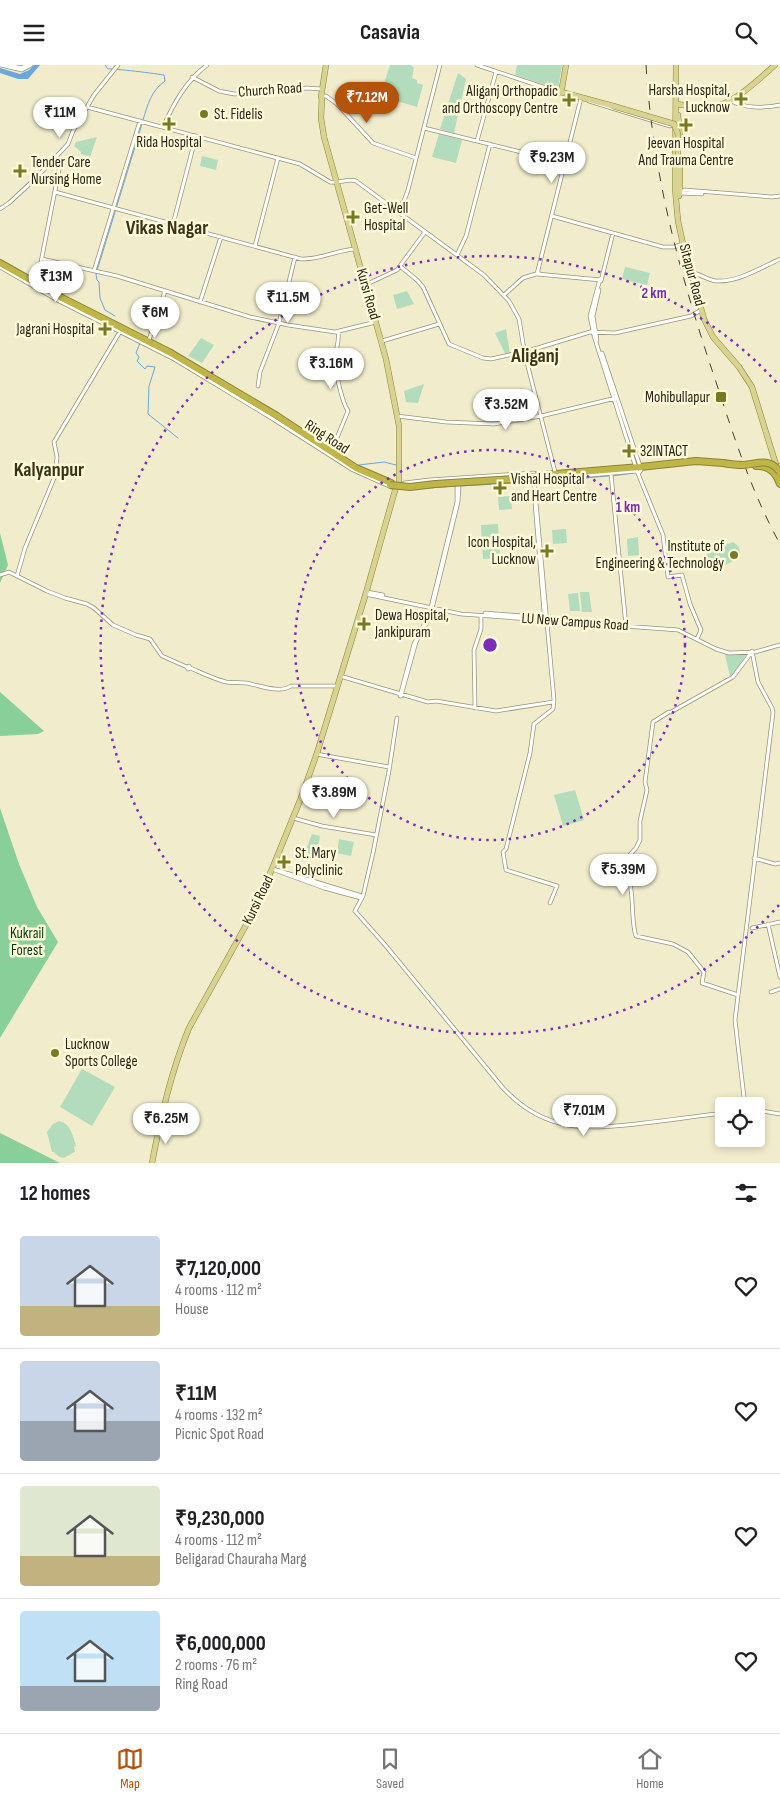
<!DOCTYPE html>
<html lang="en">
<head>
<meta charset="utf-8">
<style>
	body { margin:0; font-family:"Sofia Sans Condensed",sans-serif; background:#f2f2f2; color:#202124; height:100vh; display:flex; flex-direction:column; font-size:19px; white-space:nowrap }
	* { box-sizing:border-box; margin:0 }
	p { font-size:16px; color:#757577 }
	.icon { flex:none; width:28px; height:28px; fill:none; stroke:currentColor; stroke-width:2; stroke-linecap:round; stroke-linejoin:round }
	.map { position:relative; height:1098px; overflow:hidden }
	.panel { display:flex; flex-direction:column; background:#fff; flex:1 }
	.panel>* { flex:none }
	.fabs { position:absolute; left:715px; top:1032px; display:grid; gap:10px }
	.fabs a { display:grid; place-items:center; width:50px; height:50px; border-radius:5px; background:#fff; box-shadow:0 2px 8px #0003; font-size:25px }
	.price { position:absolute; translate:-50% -42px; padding:0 11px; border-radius:18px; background:#fff; color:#222; font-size:16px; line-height:32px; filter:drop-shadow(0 1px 2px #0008) }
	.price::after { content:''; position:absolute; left:50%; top:30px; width:15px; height:11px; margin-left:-8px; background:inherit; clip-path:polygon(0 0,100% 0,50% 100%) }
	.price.selected { background:#b45309; color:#fff }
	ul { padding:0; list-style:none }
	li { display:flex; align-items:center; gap:15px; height:125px; padding:0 20px }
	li+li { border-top:1px solid #e0e0e0 }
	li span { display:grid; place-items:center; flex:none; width:140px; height:100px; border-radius:5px; color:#555 }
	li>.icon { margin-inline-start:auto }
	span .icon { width:60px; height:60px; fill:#fffc; stroke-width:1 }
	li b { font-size:21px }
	h2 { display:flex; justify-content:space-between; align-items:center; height:60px; padding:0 20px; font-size:21px }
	header { display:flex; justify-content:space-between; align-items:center; height:65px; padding:0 20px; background:#fff; font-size:22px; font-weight:700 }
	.tab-bar { display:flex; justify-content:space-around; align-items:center; height:70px; border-top:1px solid #e0e0e0; background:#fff; font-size:14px; color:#757577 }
	.tab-bar a { display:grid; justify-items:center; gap:2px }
	.tab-bar .selected { color:#b45309 }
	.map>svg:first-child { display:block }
	.green { fill:#b2dcbb }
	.forest { fill:#89cf99 }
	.water { fill:#68a8de }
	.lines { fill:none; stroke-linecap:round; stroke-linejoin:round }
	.stream { stroke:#68a8de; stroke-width:1 }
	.minor-casing { stroke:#989375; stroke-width:4.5 }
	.major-casing { stroke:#8a8338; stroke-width:6 }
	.highway-casing { stroke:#8a8338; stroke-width:8 }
	.minor { stroke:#fff; stroke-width:3 }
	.major { stroke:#d9d391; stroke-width:5 }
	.highway { stroke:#c0b648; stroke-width:6 }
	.rail { stroke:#444233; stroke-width:1; stroke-dasharray:9 9; stroke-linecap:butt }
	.major-bridge-casing { stroke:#8a8338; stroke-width:6; stroke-linecap:butt }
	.highway-bridge-casing { stroke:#8a8338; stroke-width:8; stroke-linecap:butt }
	.major-bridge { stroke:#d9d391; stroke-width:5 }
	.highway-bridge { stroke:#c0b648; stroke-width:6 }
	.ring { fill:none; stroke:#7b2cbf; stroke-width:2.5; stroke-dasharray:2.5 5 }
	.poi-dot { fill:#767a23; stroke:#fef9d8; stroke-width:2 }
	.labels { text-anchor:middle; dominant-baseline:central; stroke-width:5; stroke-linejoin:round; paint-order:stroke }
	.street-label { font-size:15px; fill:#272519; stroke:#fef9d8 }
	.poi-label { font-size:15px; fill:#272519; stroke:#fef9d8; text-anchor:start }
	.park-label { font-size:15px; fill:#023a18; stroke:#fef9d8 }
	.district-label { font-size:20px; font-weight:bold; fill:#393419; stroke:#fef9d8 }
	.centre { fill:#7b2cbf; stroke:#fef9d8; stroke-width:2.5 }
	.ring-label { font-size:15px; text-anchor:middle; font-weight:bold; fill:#7b2cbf; stroke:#fef9d8; stroke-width:5; stroke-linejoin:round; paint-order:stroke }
</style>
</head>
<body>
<header><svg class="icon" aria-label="menu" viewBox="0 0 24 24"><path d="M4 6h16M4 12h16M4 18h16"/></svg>Casavia<svg class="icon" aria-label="search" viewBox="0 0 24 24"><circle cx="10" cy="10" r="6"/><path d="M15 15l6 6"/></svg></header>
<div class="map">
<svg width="780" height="1098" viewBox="0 0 780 1098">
	<rect width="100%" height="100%" fill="#f1eccb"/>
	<!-- green -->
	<path class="green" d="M390,0H411L414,3L412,13L417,15V18L423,20L417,42L380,31Z
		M517,0H562L558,24L515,10Z
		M458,8L466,14L454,68L440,64Z
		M439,69L462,75L456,98L432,92Z
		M97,72L90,92L81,89V87L74,81L76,77Z
		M202,91L218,95L216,105L200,101Z
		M625,202L650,208L647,220L622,214Z
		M407,226L414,239L397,244L393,230Z
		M506,264L510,289L506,290L495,268Z
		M201,273L214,280L202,298L188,291Z
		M424,319L418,338L406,337L404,326Z
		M511,431L512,444L499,445L498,432Z
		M498,459L500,493L483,494L481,460Z
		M566,464L567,478L553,479L552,465Z
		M638,472L639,490L628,491L627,474Z
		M733,477C754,489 721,507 709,500L706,493L708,486Z
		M580,527H589L592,547H582Z
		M578,528L580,546H570L568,529Z
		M726,589L746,590L732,611H730L725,590Z
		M575,725L584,755L563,761L554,730Z
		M312,769L320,771L316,792L305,787Z
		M339,774L354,777L351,791L337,788Z
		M82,1004L115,1022L92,1061L60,1042Z
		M59,1056C71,1059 73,1071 76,1081L74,1082L75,1087C66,1090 64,1098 54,1087H52L47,1067L53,1059Z"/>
	<!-- forest -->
	<path class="forest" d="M0,468L8,500L0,518Z
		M0,627L44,666L38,669L0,671Z
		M0,743L19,799L37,842L58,877L0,973Z
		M0,1068L60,1098H0Z"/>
	<!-- water -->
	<path class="water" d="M34,0H40L28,14H18L0,8V3L20,9L29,5Z"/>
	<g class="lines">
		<!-- stream -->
		<path class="stream" d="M105,0L108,4C111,3 159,9 164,10L165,16C151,26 148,39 143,55
			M115,251L105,245L100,233L99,217L97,215L96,209L142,59
			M140,278L136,288L139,292L137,296L145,304L147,301L155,302L149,321L148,349L178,373
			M172,285L217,312
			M308,368L316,373
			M320,375L326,379
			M341,389L346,393
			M359,400L384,397L396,400
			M612,411L634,408
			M537,417L608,411
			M460,421L532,417
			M429,423L455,421"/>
		<defs>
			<path id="minor" d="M0,0L22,5L31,0
				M8,0L22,3L26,0
				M477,0L558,27
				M192,12L219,26L234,29L274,28L306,23L322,24
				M322,31H326L337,39L373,78L416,93
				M581,33L537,209L601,215
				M730,35C743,44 765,43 780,40
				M589,36L670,61L672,60
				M87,42L300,99L330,117C339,119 347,113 356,116L484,210L509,236L519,254L525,290L555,407
				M163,62C174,38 186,16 207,0
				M424,63L566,98
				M477,76L496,7
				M55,127L301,194C320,195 337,185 355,184
				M679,127L685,125L772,132L780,131
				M678,128L702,129
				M0,144L9,138L36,113L68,79L73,66L94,30L118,0
				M396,145L404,136L408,125L440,0
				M552,151L663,182H674L683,179
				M173,159L196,71
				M255,181L278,93
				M457,190L466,171L490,79
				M42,194L117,211L250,252L288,260L335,267L376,257
				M0,202L59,236L174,294L273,354L353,405L391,422
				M401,202L417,215L423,222L449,279L483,293L491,294L531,285L590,267L615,268L691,251L701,245
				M94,206L140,56
				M694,208C701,210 708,215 716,216C739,217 760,203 780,194
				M600,214L590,251L594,271L637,406L663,470L668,512L682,510L690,539L701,565L697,574
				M35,215L41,197L60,100L52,96
				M601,216L613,168
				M365,220L397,205L425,167
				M504,230L523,213L539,208
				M200,237L221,172
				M149,275L165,226
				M597,275L593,251L599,225
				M382,276L439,259
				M602,288L639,398L641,405L639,408
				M258,321L260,307L279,258L295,192
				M397,351L446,357L494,359L541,351L616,333
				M332,385L348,346C342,337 335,306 335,295C335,285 340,277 338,267
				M780,400V401
				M611,409L626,561
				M534,415L637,406
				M404,418L429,415L534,408
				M535,438L544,547
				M0,510L9,507L47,526L65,533L87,539L94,543L113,560L136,570L150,574L162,591L187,602L189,601L190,603L188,604L187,602
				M17,511L25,483L55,411L57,392L54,377L121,265
				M367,527L383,530
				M365,529L461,549L678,565L716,584L729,588L755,587L780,580
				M485,548L548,553
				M190,603C202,608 214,614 226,617C233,618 239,617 246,618C259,620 279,629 291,621H337
				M340,611L428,637L436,636L496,646L553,637
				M400,631L414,579L429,550L457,437V422H459L458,437L430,552L416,577L401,631
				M475,643L474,585L481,564V551
				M669,647L653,657L645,717L647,725L640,756V775L636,783L626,794C627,804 630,814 631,825C633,837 632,861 636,871L673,879L688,887L704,907L702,918L738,930
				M671,647L733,612L751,588
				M397,653L389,706L373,788L363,831L355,846L386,881L503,1023C545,1068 587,1065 644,1058C671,1055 697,1051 724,1048
				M534,659L553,644L554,635L534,415
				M534,659L530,688L506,784L503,787L506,805L557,821L550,838
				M316,689L389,702
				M293,753L322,761L376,770
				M754,793L775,799L780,798
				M272,804L324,823L361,833
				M273,804L362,831
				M768,859L780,912
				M752,863L780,857
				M771,927L780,924
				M745,1041L735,955L773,648L772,643L758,617L752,586
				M756,1045L780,1049"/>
			<path id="major" d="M566,0L562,23L558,28L561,27L613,41
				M676,0L675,123L678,156L683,179L704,254L713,272L739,302L752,322L777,403
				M322,31L321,53L324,72L386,294L399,361V418
				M321,32L326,0
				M677,39C689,41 701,44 713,42C735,38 759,14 775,0
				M678,50L680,72
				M679,131L680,124V98
				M152,1098C161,1051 171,1007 189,963L250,853L272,804L301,733L317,688L366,528L396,422"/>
			<path id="highway" d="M0,198L62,233L169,287L277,351L356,403L391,418
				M756,401C769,400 776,407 780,419
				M532,411L640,402L696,396L723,398"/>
		</defs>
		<!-- minor casing -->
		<use href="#minor" class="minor-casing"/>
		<!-- major casing -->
		<use href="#major" class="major-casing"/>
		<!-- highway casing -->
		<use href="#highway" class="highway-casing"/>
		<!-- minor -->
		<use href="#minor" class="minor"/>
		<!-- major -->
		<use href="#major" class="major"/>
		<!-- highway -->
		<use href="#highway" class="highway"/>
		<!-- rail -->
		<path class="rail" d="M646,0C653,114 681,213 717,320C735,375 752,428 780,479"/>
		<defs>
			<path id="major-bridge" d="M613,41L674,59L678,69V102"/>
			<path id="highway-bridge" d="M723,398C729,399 736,400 743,400C758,399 769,392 780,407
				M390,420L410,422L435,419L532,413"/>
		</defs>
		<!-- major-bridge casing -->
		<use href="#major-bridge" class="major-bridge-casing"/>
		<!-- highway-bridge casing -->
		<use href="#highway-bridge" class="highway-bridge-casing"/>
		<!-- major-bridge -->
		<use href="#major-bridge" class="major-bridge"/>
		<!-- highway-bridge -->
		<use href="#highway-bridge" class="highway-bridge"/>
	</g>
	<!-- distance rings -->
	<g class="ring">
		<circle cx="490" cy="580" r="195"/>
		<path d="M779 840A389 389 0 1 1 779 320"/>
	</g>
	<!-- markers -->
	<g class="poi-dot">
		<path d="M738.5 26.5h5v5h5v5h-5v5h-5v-5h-5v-5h5z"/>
		<path d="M566.5 27.5h5v5h5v5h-5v5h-5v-5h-5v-5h5z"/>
		<circle cx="204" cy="49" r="5"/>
		<path d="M166.5 51.5h5v5h5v5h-5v5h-5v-5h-5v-5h5z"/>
		<path d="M683.5 52.5h5v5h5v5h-5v5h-5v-5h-5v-5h5z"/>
		<path d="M17.5 98.5h5v5h5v5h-5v5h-5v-5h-5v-5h5z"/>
		<path d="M350.5 144.5h5v5h5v5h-5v5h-5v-5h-5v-5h5z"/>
		<path d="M102.5 256.5h5v5h5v5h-5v5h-5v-5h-5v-5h5z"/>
		<rect x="715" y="326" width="12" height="12" rx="2.5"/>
		<path d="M626.5 378.5h5v5h5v5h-5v5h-5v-5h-5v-5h5z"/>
		<path d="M497.5 415.5h5v5h5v5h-5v5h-5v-5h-5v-5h5z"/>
		<path d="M544.5 478.5h5v5h5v5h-5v5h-5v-5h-5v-5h5z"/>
		<circle cx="734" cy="490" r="5"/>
		<path d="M361.5 551.5h5v5h5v5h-5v5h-5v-5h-5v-5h5z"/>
		<path d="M281.5 789.5h5v5h5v5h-5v5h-5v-5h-5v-5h5z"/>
		<circle cx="55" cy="988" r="5"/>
	</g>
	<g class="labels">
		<!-- street labels -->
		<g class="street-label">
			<text transform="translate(270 25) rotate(-4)">Church Road</text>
			<text transform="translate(692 210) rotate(75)">Sitapur Road</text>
			<text transform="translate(368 229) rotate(74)">Kursi Road</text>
			<text transform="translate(327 372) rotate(33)">Ring Road</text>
			<text transform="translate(575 557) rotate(4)">LU New Campus Road</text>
			<text transform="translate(258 835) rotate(-64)">Kursi Road</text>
		</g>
		<!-- poi labels -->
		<g class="poi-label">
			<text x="730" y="25" text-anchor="end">Harsha Hospital,<tspan x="730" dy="17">Lucknow</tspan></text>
			<text x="558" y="26" text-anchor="end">Aliganj Orthopadic<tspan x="558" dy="17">and Orthoscopy Centre</tspan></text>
			<text x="214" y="49">St. Fidelis</text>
			<text x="169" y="77" text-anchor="middle">Rida Hospital</text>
			<text x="686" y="78" text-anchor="middle">Jeevan Hospital<tspan x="686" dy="17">And Trauma Centre</tspan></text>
			<text x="31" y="97">Tender Care<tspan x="31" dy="17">Nursing Home</tspan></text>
			<text x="364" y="143">Get-Well<tspan x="364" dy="17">Hospital</tspan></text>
			<text x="94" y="264" text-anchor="end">Jagrani Hospital</text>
			<text x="710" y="332" text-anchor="end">Mohibullapur</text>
			<text x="640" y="386">32INTACT</text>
			<text x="511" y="414">Vishal Hospital<tspan x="511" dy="17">and Heart Centre</tspan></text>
			<text x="536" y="477" text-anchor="end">Icon Hospital,<tspan x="536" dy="17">Lucknow</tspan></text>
			<text x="724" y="481" text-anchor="end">Institute of<tspan x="724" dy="17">Engineering &amp; Technology</tspan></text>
			<text x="375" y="550">Dewa Hospital,<tspan x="375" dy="17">Jankipuram</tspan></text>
			<text x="295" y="788">St. Mary<tspan x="295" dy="17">Polyclinic</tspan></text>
			<text x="65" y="979">Lucknow<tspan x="65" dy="17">Sports College</tspan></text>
		</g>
		<!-- park labels -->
		<g class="park-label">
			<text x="27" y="868">Kukrail<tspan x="27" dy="17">Forest</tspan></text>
		</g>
		<!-- district labels -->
		<g class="district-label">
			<text x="167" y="163">Vikas Nagar</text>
			<text x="535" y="291">Aliganj</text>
			<text x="49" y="405">Kalyanpur</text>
		</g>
	</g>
	<circle cx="490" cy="580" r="8" class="centre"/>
	<g class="ring-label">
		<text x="654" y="233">2 km</text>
		<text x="628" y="447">1 km</text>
	</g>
</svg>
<div class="fabs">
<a><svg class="icon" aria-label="locate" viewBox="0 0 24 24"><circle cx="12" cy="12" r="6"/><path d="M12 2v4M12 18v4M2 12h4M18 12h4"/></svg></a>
</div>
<b class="price selected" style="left:367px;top:59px">₹7.12M</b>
<b class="price" style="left:60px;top:74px">₹11M</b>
<b class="price" style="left:552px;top:119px">₹9.23M</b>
<b class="price" style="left:56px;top:238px">₹13M</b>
<b class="price" style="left:288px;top:259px">₹11.5M</b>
<b class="price" style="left:155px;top:274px">₹6M</b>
<b class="price" style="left:331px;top:325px">₹3.16M</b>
<b class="price" style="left:506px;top:366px">₹3.52M</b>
<b class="price" style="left:334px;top:754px">₹3.89M</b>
<b class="price" style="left:623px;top:831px">₹5.39M</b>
<b class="price" style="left:584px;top:1072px">₹7.01M</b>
<b class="price" style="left:166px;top:1080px">₹6.25M</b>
</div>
<section class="panel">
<h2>12 homes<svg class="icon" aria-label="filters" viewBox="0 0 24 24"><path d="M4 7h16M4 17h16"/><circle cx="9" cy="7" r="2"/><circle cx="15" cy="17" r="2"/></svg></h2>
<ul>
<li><span style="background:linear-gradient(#c9d6e8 70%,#c2b280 0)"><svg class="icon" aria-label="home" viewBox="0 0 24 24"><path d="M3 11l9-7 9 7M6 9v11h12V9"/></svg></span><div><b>₹7,120,000</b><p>4 rooms · 112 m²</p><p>House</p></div><svg class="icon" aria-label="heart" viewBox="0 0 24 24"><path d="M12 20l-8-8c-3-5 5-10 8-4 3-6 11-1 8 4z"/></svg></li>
<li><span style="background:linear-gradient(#c9d6e8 60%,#9aa5b1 0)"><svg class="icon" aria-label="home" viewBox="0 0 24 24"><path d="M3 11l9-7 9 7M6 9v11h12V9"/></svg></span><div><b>₹11M</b><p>4 rooms · 132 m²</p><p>Picnic Spot Road</p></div><svg class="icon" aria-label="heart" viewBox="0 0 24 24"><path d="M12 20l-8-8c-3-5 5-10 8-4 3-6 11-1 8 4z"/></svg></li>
<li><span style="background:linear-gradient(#dfe7d0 70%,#c2b280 0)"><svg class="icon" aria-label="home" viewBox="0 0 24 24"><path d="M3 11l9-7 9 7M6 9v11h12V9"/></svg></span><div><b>₹9,230,000</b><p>4 rooms · 112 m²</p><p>Beligarad Chauraha Marg</p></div><svg class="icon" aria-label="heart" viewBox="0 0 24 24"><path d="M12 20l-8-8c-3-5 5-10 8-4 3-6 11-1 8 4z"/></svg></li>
<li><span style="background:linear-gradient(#bfe0f5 75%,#9aa5b1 0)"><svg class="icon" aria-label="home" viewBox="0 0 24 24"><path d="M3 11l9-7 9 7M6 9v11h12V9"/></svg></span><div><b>₹6,000,000</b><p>2 rooms · 76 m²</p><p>Ring Road</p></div><svg class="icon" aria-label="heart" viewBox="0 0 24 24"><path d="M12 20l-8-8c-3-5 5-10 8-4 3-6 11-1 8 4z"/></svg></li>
</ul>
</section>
<nav class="tab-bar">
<a class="selected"><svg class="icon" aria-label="map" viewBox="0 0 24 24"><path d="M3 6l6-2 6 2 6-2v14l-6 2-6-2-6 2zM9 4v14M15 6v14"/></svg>Map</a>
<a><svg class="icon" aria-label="saved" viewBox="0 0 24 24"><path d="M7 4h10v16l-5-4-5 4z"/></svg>Saved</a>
<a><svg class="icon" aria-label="home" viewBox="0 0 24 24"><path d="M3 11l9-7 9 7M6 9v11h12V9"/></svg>Home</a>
</nav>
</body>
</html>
